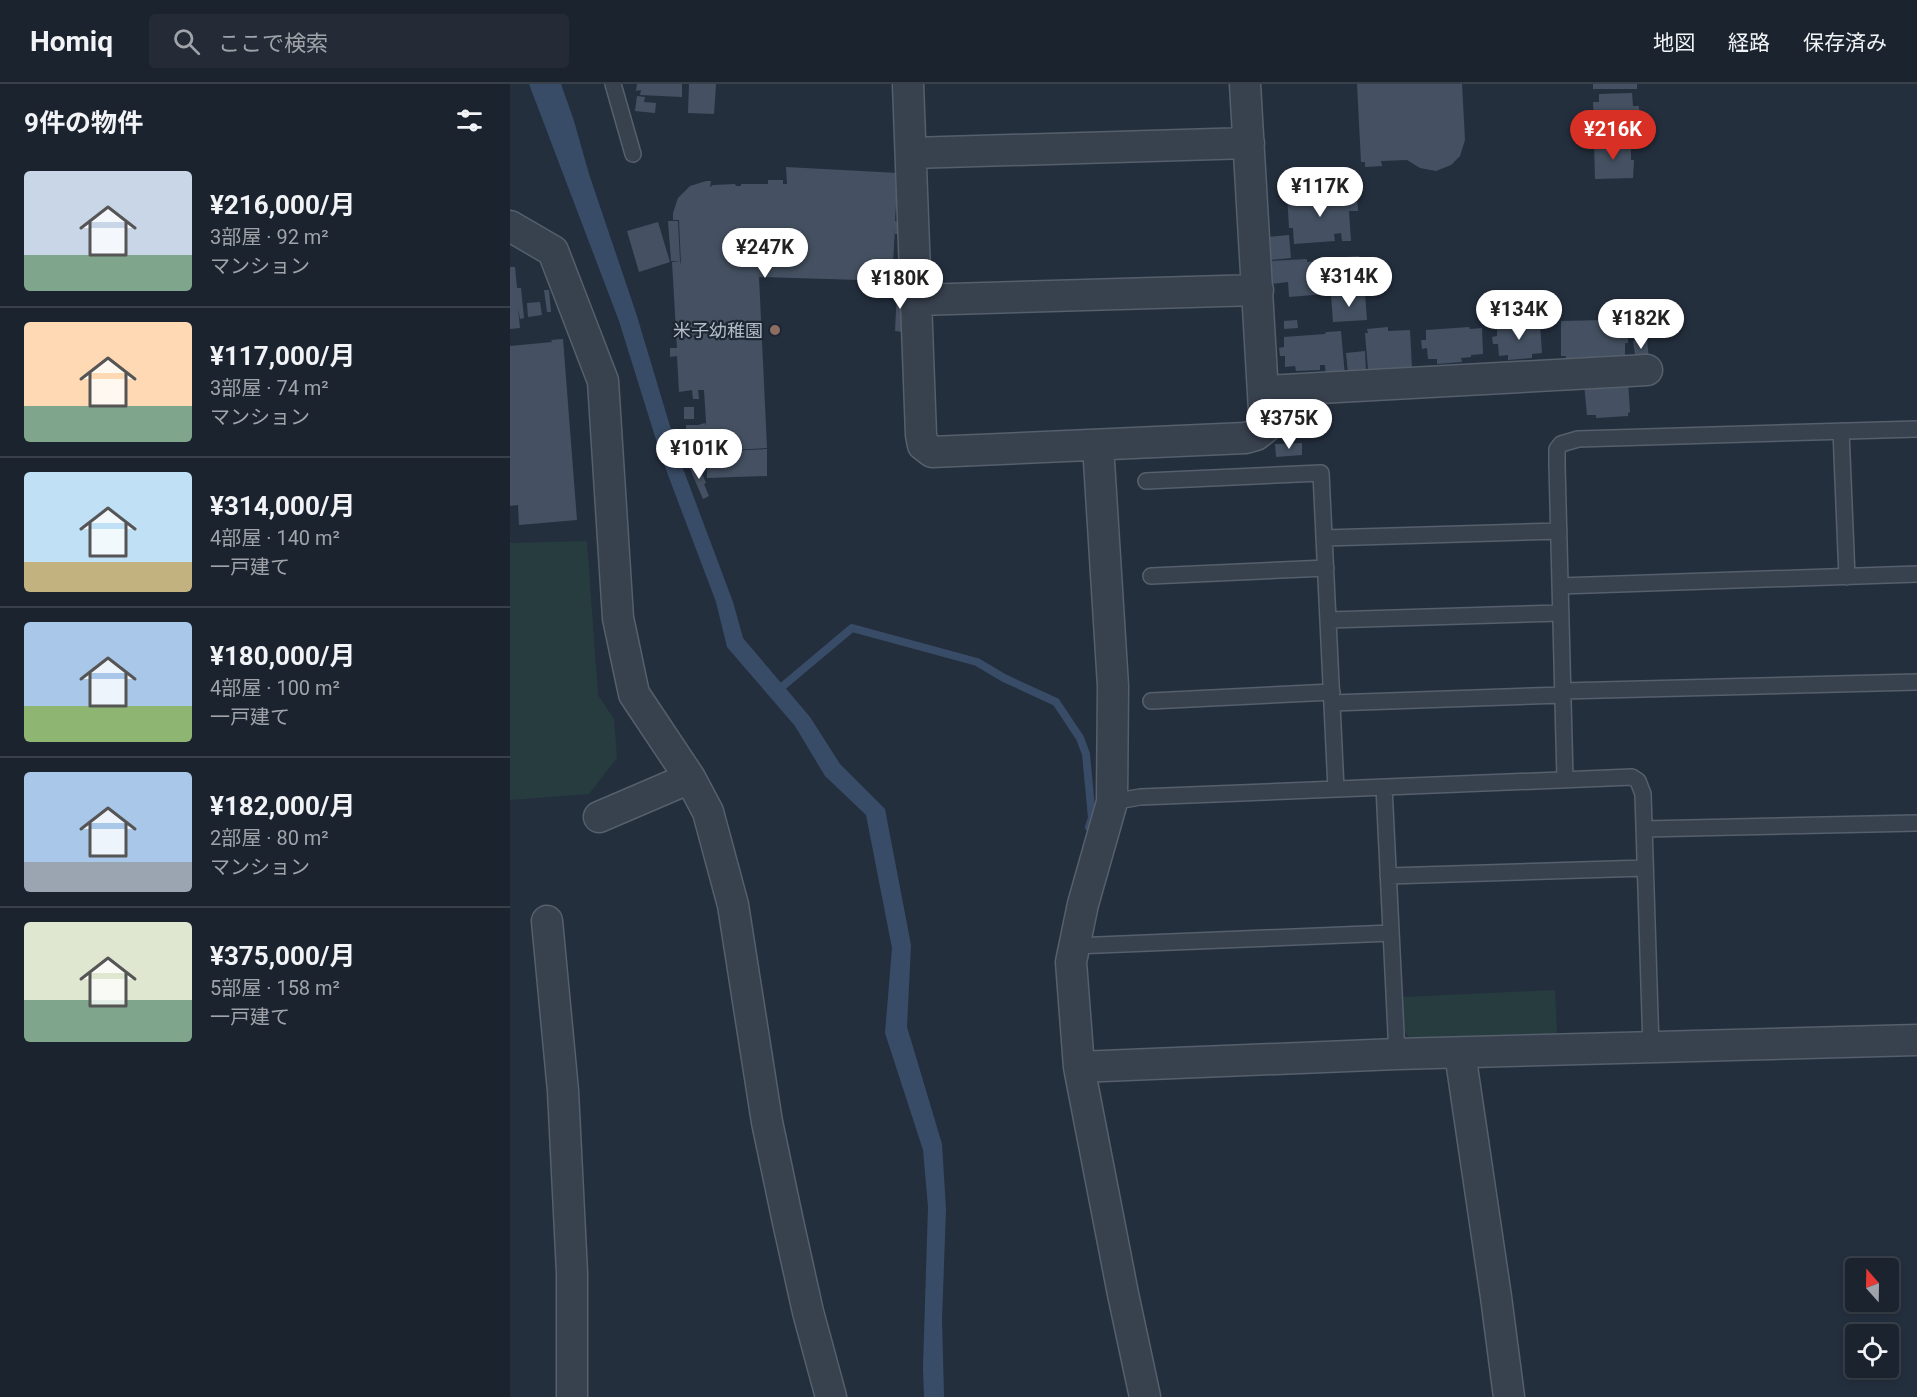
<!DOCTYPE html>
<html lang="ja">
<head>
<meta charset="utf-8">
<style>
	body { margin:0; font-family:Roboto,"Noto Sans JP",sans-serif; background:#242b36; color:#f1f3f6; height:100vh; display:flex; flex-direction:column; font-size:22px; white-space:nowrap }
	* { box-sizing:border-box; margin:0 }
	p { font-size:20px; color:#a0a4aa }
	.icon { flex:none; width:33px; height:33px; fill:none; stroke:currentColor; stroke-width:2; stroke-linecap:round; stroke-linejoin:round }
	.map { position:relative; flex:1; overflow:hidden }
	.drawer { display:flex; flex-direction:column; background:#1b232e; width:510px }
	.drawer>* { flex:none }
	.needle { width:39px; rotate:340deg }
	.buttons { position:absolute; left:1335px; top:1174px; display:grid; gap:12px }
	.buttons a { display:grid; place-items:center; width:54px; height:54px; border-radius:6px; background:#1b232e; box-shadow:0 3px 9px #0003,0 0 0 2px #39404a; font-size:30px }
	.price { position:absolute; translate:-50% -51px; padding:0 14px; border-radius:21px; background:#fff; color:#222; font-size:20px; line-height:39px; filter:drop-shadow(0 2px 3px #0008) }
	.price::after { content:''; position:absolute; left:50%; top:36px; width:18px; height:14px; margin-left:-9px; background:inherit; clip-path:polygon(0 0,100% 0,50% 100%) }
	.price.selected { background:#d93025; color:#fff }
	ul { padding:0; list-style:none }
	li { display:flex; align-items:center; gap:18px; height:150px; padding:0 24px }
	li+li { border-top:2px solid #39404a }
	li span { display:grid; place-items:center; flex:none; width:168px; height:120px; border-radius:6px; color:#555 }
	li>.icon { margin-inline-start:auto }
	span .icon { width:72px; height:72px; fill:#fffc; stroke-width:1 }
	li b { font-size:26px }
	h2 { display:flex; justify-content:space-between; align-items:center; height:72px; padding:0 24px; font-size:26px }
	header { display:flex; align-items:center; gap:36px; box-sizing:border-box; height:84px; padding:0 30px; background:#1b232e; border-bottom:2px solid #39404a }
	header strong { font-size:28px }
	nav { display:flex; gap:33px; margin-inline-start:auto; font-size:21px }
	.search { width:420px; height:54px; background:#242b36; display:flex; align-items:center; gap:15px; box-sizing:border-box; padding:0 21px; border-radius:6px; color:#a0a4aa; font-size:22px }
	main { display:flex; flex:1; min-height:0 }
	.map>svg:first-child { display:block }
	.green { fill:#263c3f }
	.water { fill:#394c67 }
	.lines { fill:none; stroke-linecap:round; stroke-linejoin:round }
	.stream { stroke:#394c67; stroke-width:8 }
	.building { fill:#455162 }
	.service-casing { stroke:#565f6c; stroke-width:18 }
	.minor-casing { stroke:#565f6c; stroke-width:33 }
	.service { stroke:#38414e; stroke-width:15 }
	.minor { stroke:#38414e; stroke-width:30 }
	.education-dot { fill:#8d6e63; stroke:#1d2633; stroke-width:2 }
	.labels { text-anchor:middle; dominant-baseline:central; stroke-width:4.5; stroke-linejoin:round; paint-order:stroke }
	.poi-label { font-size:18px; fill:#b4bcc9; stroke:#1d2633; text-anchor:end }
</style>
</head>
<body>
<header>
<strong>Homiq</strong>
<div class="search"><svg class="icon" aria-label="search" viewBox="0 0 24 24"><circle cx="10" cy="10" r="6"/><path d="M15 15l6 6"/></svg>ここで検索</div>
<nav><a>地図</a><a>経路</a><a>保存済み</a></nav>
</header>
<main>
<section class="drawer">
<h2>9件の物件<svg class="icon" aria-label="filters" viewBox="0 0 24 24"><path d="M4 7h16M4 17h16"/><circle cx="9" cy="7" r="2"/><circle cx="15" cy="17" r="2"/></svg></h2>
<ul>
<li><span style="background:linear-gradient(#c9d6e8 70%,#7fa58c 0)"><svg class="icon" aria-label="home" viewBox="0 0 24 24"><path d="M3 11l9-7 9 7M6 9v11h12V9"/></svg></span><div><b>¥216,000/月</b><p>3部屋 · 92 m²</p><p>マンション</p></div></li>
<li><span style="background:linear-gradient(#ffd9b3 70%,#7fa58c 0)"><svg class="icon" aria-label="home" viewBox="0 0 24 24"><path d="M3 11l9-7 9 7M6 9v11h12V9"/></svg></span><div><b>¥117,000/月</b><p>3部屋 · 74 m²</p><p>マンション</p></div></li>
<li><span style="background:linear-gradient(#bfe0f5 75%,#c2b280 0)"><svg class="icon" aria-label="home" viewBox="0 0 24 24"><path d="M3 11l9-7 9 7M6 9v11h12V9"/></svg></span><div><b>¥314,000/月</b><p>4部屋 · 140 m²</p><p>一戸建て</p></div></li>
<li><span style="background:linear-gradient(#a9c7e8 70%,#8fb573 0)"><svg class="icon" aria-label="home" viewBox="0 0 24 24"><path d="M3 11l9-7 9 7M6 9v11h12V9"/></svg></span><div><b>¥180,000/月</b><p>4部屋 · 100 m²</p><p>一戸建て</p></div></li>
<li><span style="background:linear-gradient(#a9c7e8 75%,#9aa5b1 0)"><svg class="icon" aria-label="home" viewBox="0 0 24 24"><path d="M3 11l9-7 9 7M6 9v11h12V9"/></svg></span><div><b>¥182,000/月</b><p>2部屋 · 80 m²</p><p>マンション</p></div></li>
<li><span style="background:linear-gradient(#dfe7d0 65%,#7fa58c 0)"><svg class="icon" aria-label="home" viewBox="0 0 24 24"><path d="M3 11l9-7 9 7M6 9v11h12V9"/></svg></span><div><b>¥375,000/月</b><p>5部屋 · 158 m²</p><p>一戸建て</p></div></li>
</ul>
</section>
<div class="map">
<svg width="1407" height="1313" viewBox="0 0 1407 1313">
	<rect width="100%" height="100%" fill="#242f3e"/>
	<!-- green -->
	<path class="green" d="M77,457L88,611L104,635L107,674L79,710L0,716V459Z
		M1045,906L1047,953L902,958L895,948L893,913Z"/>
	<!-- water -->
	<path class="water" d="M19,0H51L64,37L79,90L126,229L172,382L223,518L233,554L300,633L330,680L375,725L401,861L397,943L432,1060L436,1125L432,1235L434,1313H414L413,1283L418,1123L413,1066L375,949L382,864L356,731L315,692L285,642L217,563L206,518L152,375L109,237Z"/>
	<g class="lines">
		<!-- stream -->
		<path class="stream" d="M267,607L342,544L467,578L494,594L546,618L570,654L576,670L582,734L579,743"/>
	</g>
	<!-- building -->
	<path class="building" d="M127,0H172V13L130,11L131,6L126,7Z
		M179,0H206L204,30L178,29Z
		M847,0H952L955,56L950,72L941,81L926,87L910,84L897,76L871,77L872,82L855,83V78H851Z
		M1083,0H1127V5H1083Z
		M1122,9L1123,22H1129L1130,55H1090V46H1084L1083,18H1089V10Z
		M127,12L135,13L134,18L146,19L145,29L125,27Z
		M1121,58V76H1124L1123,94L1085,95L1084,59Z
		M276,83L388,89L385,137L390,138L387,150H385V144L383,180L388,181L387,195H382V197L249,193L257,364L188,368L187,356V365H176V341H188L195,339L196,342V338L199,337L196,338L194,306H188L189,315H183L182,306L169,308L167,272L160,273V264H167L162,178L170,177L171,181L169,136H163V129L168,114L180,102L196,97H201L200,103L203,101L225,100L226,102H231V100H258V96H273V100H277Z
		M801,110L802,114L838,112V114L847,113L848,127H839L841,157H832L831,149L824,150L825,157L784,160L783,144H779L777,111Z
		M158,137H168L170,177H161Z
		M148,138L160,178L129,188L117,147Z
		M779,151L781,174L760,176L758,153Z
		M849,172L851,207L779,213L778,198L762,200L759,177L797,175V178L836,175V173Z
		M0,183H5L7,204H11L14,234L10,235L8,224L10,244L0,245Z
		M34,206H39L41,228H37Z
		M387,206H395L392,248L385,247Z
		M855,209L857,236L823,238L821,211Z
		M30,218L32,231L18,233L17,219Z
		M1117,233V243H1114V249H1118V259H1115V277L1055,276L1056,272H1051V237L1094,236V234Z
		M787,236L788,244L774,245V237Z
		M1030,239L1032,269L1022,270V274L998,276V271L989,272L988,260H983L982,253L987,252V241Z
		M878,243V247L900,246L902,284L865,288V286L858,285L855,249H858L857,245Z
		M959,243L960,245L972,244L973,270L961,271V273L951,274L952,278L927,280V275H918L917,264L912,265L911,256H916V246Z
		M831,247L835,292L816,294L815,281H810V286L786,287L785,282L775,283V272H770L769,264L774,263V253L815,250L816,248Z
		M53,255L67,436L9,441L8,421L0,422V262L42,258L41,256Z
		M1137,255L1139,276L1126,277L1123,257Z
		M855,267L856,287L838,289L836,269Z
		M1118,297L1120,328L1118,329V332L1086,334V331H1077L1074,300Z
		M174,323H184V335H174Z
		M792,359V371L766,373L765,360Z
		M257,365V392L197,394V368Z
		M188,379L196,399L194,400L199,412L193,415L179,383Z"/>
	<g class="lines">
		<defs>
			<path id="service" d="M103,0L123,70
				M1331,347L1337,493
				M636,397L811,389L826,705
				M815,454L1049,447
				M641,492L816,484
				M1050,502L1407,490
				M819,536L1051,529
				M1053,607L1407,598
				M641,617L822,608
				M822,619L1053,611
				M1055,695L1047,381V365L1051,360L1068,355L1407,345
				M874,703L887,970
				M602,718L630,713L1122,693L1128,697L1133,710L1141,964
				M1134,745L1407,739
				M878,792L1135,784
				M564,862L881,849"/>
			<path id="minor" d="M398,0L411,351L413,361L422,368L735,354L746,351L755,344L735,0
				M402,69L739,59
				M0,142L43,167L93,297L108,534L124,610L180,694L198,728L223,821L257,1038L278,1138L298,1228L321,1313
				M407,216L748,206
				M754,307L1137,286
				M588,361L603,602L602,718L573,820L561,878L569,983L613,1210L635,1313
				M89,733L180,694
				M37,837L53,1007L62,1189V1313
				M950,969L986,1213L999,1313
				M569,983L887,970L1407,956"/>
		</defs>
		<!-- service casing -->
		<use href="#service" class="service-casing"/>
		<!-- minor casing -->
		<use href="#minor" class="minor-casing"/>
		<!-- service -->
		<use href="#service" class="service"/>
		<!-- minor -->
		<use href="#minor" class="minor"/>
	</g>
	<!-- markers -->
	<circle class="education-dot" cx="265" cy="246" r="6"/>
	<g class="labels">
		<!-- poi labels -->
		<g class="poi-label">
			<text x="253" y="246">米子幼稚園</text>
		</g>
	</g>
</svg>
<div class="buttons">
<a><svg class="needle" viewBox="-14 -14 28 28"><path d="M0-13l5 13h-10z" fill="#e53935"/><path d="M0 13l5-13h-10z" fill="#a0a4aa"/></svg></a>
<a><svg class="icon" aria-label="locate" viewBox="0 0 24 24"><circle cx="12" cy="12" r="6"/><path d="M12 2v4M12 18v4M2 12h4M18 12h4"/></svg></a>
</div>
<b class="price selected" style="left:1103px;top:77px">¥216K</b>
<b class="price" style="left:810px;top:134px">¥117K</b>
<b class="price" style="left:255px;top:195px">¥247K</b>
<b class="price" style="left:839px;top:224px">¥314K</b>
<b class="price" style="left:390px;top:226px">¥180K</b>
<b class="price" style="left:1009px;top:257px">¥134K</b>
<b class="price" style="left:1131px;top:266px">¥182K</b>
<b class="price" style="left:779px;top:366px">¥375K</b>
<b class="price" style="left:189px;top:396px">¥101K</b>
</div>
</main>
</body>
</html>
